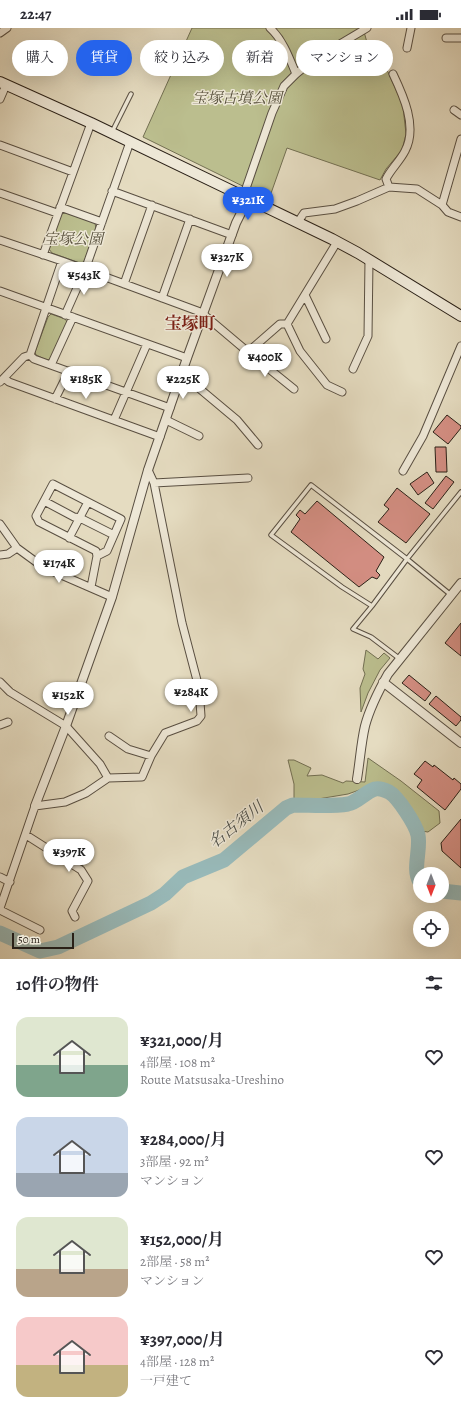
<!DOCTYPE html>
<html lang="ja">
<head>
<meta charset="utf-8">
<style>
	body { margin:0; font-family:Alegreya,"Noto Serif JP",serif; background:#f7f7f7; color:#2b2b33; height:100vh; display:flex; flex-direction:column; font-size:15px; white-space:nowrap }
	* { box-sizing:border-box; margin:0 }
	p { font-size:13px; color:#7c7c81 }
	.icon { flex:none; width:22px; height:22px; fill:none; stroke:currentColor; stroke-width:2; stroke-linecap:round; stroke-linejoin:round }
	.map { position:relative; height:931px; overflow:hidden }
	.drawer { display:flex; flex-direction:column; background:#fff; flex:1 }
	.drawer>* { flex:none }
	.banner { position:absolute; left:12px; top:12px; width:437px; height:36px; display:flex; gap:8px }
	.needle { width:26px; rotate:180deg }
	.buttons { position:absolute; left:413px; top:839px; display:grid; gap:8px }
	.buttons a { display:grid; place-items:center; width:36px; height:36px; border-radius:50%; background:#fff; box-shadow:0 4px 16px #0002; font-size:20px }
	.scale { position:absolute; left:12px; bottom:10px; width:62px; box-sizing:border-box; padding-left:4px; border:2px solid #2a2017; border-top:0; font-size:11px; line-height:14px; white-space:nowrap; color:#2a2017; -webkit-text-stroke:3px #eee8d7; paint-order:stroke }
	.price { position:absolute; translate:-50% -34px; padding:0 9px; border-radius:14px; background:#fff; color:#222; font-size:13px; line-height:26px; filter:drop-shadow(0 1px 2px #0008) }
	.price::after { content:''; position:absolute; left:50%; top:24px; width:12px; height:9px; margin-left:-6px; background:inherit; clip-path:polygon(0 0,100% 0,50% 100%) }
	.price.active { background:#2563eb; color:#fff }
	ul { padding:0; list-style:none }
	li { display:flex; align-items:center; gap:12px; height:100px; padding:0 16px }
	li span { display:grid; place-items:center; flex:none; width:112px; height:80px; border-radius:12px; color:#555 }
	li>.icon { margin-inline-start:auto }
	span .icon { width:48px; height:48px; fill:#fffc; stroke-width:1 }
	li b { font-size:17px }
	h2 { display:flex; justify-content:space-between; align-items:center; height:48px; padding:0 16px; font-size:17px }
	.tag { padding:0 14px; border-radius:18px; background:#fff; box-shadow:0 4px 16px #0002; font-size:14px; line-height:36px }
	.tag.active { background:#2563eb; color:#fff }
	.status { display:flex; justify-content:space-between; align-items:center; height:28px; padding:0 20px; background:#fff; direction:ltr }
	.status svg { height:11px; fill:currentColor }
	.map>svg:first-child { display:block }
	.green { fill:#bbbe8e; stroke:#726f52 }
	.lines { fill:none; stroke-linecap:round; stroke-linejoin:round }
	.river { stroke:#98baba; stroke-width:15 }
	.building { fill:#d58f84; stroke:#2a2017 }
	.service-casing { stroke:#594f42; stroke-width:5.5 }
	.minor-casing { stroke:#594f42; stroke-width:9 }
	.tertiary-casing { stroke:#594f42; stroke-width:10 }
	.secondary-casing { stroke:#2a2017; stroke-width:12 }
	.service { stroke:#eee8d7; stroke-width:3.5 }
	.minor { stroke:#eee8d7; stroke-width:7 }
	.tertiary { stroke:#eee8d7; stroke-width:8 }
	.secondary { stroke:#eee8d7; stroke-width:10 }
	.labels { text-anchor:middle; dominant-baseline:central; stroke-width:3; stroke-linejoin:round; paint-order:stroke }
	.park-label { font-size:15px; font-style:italic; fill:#564f3b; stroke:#eee8d7 }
	.water-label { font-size:16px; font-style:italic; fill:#4b4e48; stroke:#eee8d7 }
	.quarter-label { font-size:17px; font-weight:bold; fill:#7a1f14; stroke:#eee8d7 }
</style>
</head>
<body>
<div class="status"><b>22:47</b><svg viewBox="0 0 49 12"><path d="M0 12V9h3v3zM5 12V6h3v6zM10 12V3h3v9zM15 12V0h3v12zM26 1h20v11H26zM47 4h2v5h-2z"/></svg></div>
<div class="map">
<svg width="461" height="931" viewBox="0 0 461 931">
	<rect width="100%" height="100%" fill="#e5dcc1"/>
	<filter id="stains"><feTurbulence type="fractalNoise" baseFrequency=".005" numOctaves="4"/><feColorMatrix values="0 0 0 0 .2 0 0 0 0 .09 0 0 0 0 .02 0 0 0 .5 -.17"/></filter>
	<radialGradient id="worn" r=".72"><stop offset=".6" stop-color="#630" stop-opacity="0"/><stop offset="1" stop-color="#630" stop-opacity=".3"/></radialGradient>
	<!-- green -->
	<path class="green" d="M192,0H363L368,18L388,44L401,73L403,79L406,106L402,122L386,141L380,152L287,120L269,171L143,109Z
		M66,185L95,195L96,201L84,234L80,235L52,225L49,221L61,186Z
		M51,286L65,291L68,295L51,331L47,332L36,327L35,324L48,289Z
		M366,622L378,631L384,625L390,630L380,642L368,665L361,684L360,660L365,646L363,641Z
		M368,730L401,753L439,783L440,795L428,804L421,803L400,766L385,756H376L348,766L294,775V756L288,732H294L311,740L307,748L322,747L343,755L346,753L365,754Z
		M74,817L83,838L67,828Z"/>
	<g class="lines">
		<!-- river -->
		<path class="river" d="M442,863L461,865
			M0,905L40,923L58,919L151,875L165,866L183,849L224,832L286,780L293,777C311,777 331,779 348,776C358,774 365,764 375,761C379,760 385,762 389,764C398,769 416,797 418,807C421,822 412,841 420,854"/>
	</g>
	<!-- building -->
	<path class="building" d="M447,387L461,398V400L448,416L433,404Z
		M435,419H446L447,444H436Z
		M427,444L434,455L418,467L410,456Z
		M446,448L454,454L433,481L425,475Z
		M397,460L430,486L406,515L378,494L389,481L384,477Z
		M317,473L384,529L376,543L380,547L377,551L372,549L359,559L291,504L300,491L296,487L300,482L305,486Z
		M461,595V628L445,615Z
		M409,647L431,665L425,673L402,655Z
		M436,668L461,689V692L456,698L429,676Z
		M425,733L433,739L434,737L453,752L454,750L461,756V761L445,782L417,759L422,752L414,746Z
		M461,791V840L442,823L441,815Z"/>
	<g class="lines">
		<defs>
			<path id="service" d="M112,104L131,66
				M451,567L407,531L461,464
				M372,578L407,531L311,457L271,507L342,559L372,578L353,601L371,609L400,631"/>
			<path id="minor" d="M270,0C283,12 289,29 296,46
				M0,5L7,0
				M446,10H461
				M407,20L411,0
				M0,71L6,57
				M454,82L461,87
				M0,117L73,144
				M389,159L386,151C391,141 400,133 405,123C418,99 403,67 393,46
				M112,163L232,207
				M0,165L57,185
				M243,169L272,85L284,58L296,46L313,32L367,0
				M442,177L461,111
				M60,179L102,194
				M298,194L304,185L335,181L357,173L389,159L417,161L442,177L448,184L461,189
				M0,212L62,233L203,285
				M43,227L91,95
				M124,256L152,177
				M0,263L187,330
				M305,267L326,311
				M162,270L190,191
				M203,286L248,324L280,296H287L337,214
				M65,287L85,242L130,114
				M287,296L300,323L327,357L342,364
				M248,324L294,361
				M30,327L34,331L170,380
				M51,337L73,289
				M353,341L368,308L369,232
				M182,346L237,392L258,417
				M4,350L9,354L160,409
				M0,354L24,329L30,327L62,233
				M55,371L69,343
				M114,392L147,316
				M166,392L199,408
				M403,443L423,408L461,318
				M154,455L248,450
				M44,473L74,489L80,490L114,507
				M0,496L17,520L43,539L112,569
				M69,510L88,474
				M0,527L8,526L17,520
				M91,559L97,528L96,523L39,494L36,488L53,456L121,491L107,523L97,528
				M0,654L10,664L66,698L100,736L108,750
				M0,697L8,694
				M109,708L128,721L151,728
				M26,807L81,842L88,853L72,883L75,889
				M0,849L10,854
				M0,880L35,778L65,774L86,765L108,750L142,749L151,728L165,705L197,693L201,688L199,660L182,595L154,455L148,442
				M0,882L40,902"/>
			<path id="tertiary" d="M383,654L461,715
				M357,751C360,733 361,715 365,698C370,679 379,662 388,646L461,555
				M35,778L66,698L112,569L148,442L187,330L236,195L248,171"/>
			<path id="secondary" d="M0,54L91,95L332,211L358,225L461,288"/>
		</defs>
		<!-- service casing -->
		<use href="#service" class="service-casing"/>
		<!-- minor casing -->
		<use href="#minor" class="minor-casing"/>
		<!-- tertiary casing -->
		<use href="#tertiary" class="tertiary-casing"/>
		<!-- secondary casing -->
		<use href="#secondary" class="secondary-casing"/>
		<!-- service -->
		<use href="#service" class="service"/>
		<!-- minor -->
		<use href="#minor" class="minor"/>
		<!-- tertiary -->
		<use href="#tertiary" class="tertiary"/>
		<!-- secondary -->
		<use href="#secondary" class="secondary"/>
	</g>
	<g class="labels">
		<!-- park labels -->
		<g class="park-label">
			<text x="237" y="70">宝塚古墳公園</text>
			<text x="73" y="211">宝塚公園</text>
		</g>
		<!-- water labels -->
		<g class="water-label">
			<text transform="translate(236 797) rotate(-38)">名古須川</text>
		</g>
		<!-- quarter labels -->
		<g class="quarter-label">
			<text x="190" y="295">宝塚町</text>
		</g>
	</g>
	<rect width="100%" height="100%" filter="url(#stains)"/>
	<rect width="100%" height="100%" fill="url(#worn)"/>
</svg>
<div class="buttons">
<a><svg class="needle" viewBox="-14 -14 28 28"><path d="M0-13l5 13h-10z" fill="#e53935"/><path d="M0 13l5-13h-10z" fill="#7c7c81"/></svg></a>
<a><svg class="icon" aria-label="locate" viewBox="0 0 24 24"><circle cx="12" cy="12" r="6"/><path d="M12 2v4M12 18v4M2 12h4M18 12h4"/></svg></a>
</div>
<div class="scale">50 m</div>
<b class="price active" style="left:248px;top:193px">¥321K</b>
<b class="price" style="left:227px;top:250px">¥327K</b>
<b class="price" style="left:84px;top:268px">¥543K</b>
<b class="price" style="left:265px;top:350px">¥400K</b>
<b class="price" style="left:86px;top:372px">¥185K</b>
<b class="price" style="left:183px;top:372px">¥225K</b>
<b class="price" style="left:59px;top:556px">¥174K</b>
<b class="price" style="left:191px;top:685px">¥284K</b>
<b class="price" style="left:68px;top:688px">¥152K</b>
<b class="price" style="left:69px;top:845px">¥397K</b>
<div class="banner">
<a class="tag">購入</a>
<a class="tag active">賃貸</a>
<a class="tag">絞り込み</a>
<a class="tag">新着</a>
<a class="tag">マンション</a>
</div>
</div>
<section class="drawer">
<h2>10件の物件<svg class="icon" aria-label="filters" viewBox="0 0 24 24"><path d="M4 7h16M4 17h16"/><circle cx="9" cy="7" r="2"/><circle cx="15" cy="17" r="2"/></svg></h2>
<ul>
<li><span style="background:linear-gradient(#dfe7d0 60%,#7fa58c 0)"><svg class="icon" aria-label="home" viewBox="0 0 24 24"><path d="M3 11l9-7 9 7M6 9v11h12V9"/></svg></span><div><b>¥321,000/月</b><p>4部屋 · 108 m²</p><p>Route Matsusaka-Ureshino</p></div><svg class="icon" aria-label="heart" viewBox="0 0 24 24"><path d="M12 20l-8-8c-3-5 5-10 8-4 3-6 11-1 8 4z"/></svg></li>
<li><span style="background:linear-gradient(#c9d6e8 70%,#9aa5b1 0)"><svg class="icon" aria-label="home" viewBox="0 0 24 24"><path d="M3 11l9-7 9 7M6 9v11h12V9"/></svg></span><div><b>¥284,000/月</b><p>3部屋 · 92 m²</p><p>マンション</p></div><svg class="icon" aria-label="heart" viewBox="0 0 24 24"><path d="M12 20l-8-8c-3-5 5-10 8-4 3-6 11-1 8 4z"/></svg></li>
<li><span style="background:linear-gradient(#dfe7d0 65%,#b9a48a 0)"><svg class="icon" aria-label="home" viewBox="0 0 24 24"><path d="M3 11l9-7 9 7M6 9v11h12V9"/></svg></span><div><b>¥152,000/月</b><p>2部屋 · 58 m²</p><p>マンション</p></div><svg class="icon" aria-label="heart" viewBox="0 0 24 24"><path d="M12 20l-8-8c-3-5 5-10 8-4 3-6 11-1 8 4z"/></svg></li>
<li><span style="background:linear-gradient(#f6c9c9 60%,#c2b280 0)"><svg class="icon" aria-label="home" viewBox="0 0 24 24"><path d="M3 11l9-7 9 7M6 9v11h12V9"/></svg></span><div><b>¥397,000/月</b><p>4部屋 · 128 m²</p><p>一戸建て</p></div><svg class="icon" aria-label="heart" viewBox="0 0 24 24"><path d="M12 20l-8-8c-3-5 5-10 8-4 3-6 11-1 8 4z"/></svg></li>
</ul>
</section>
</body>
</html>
